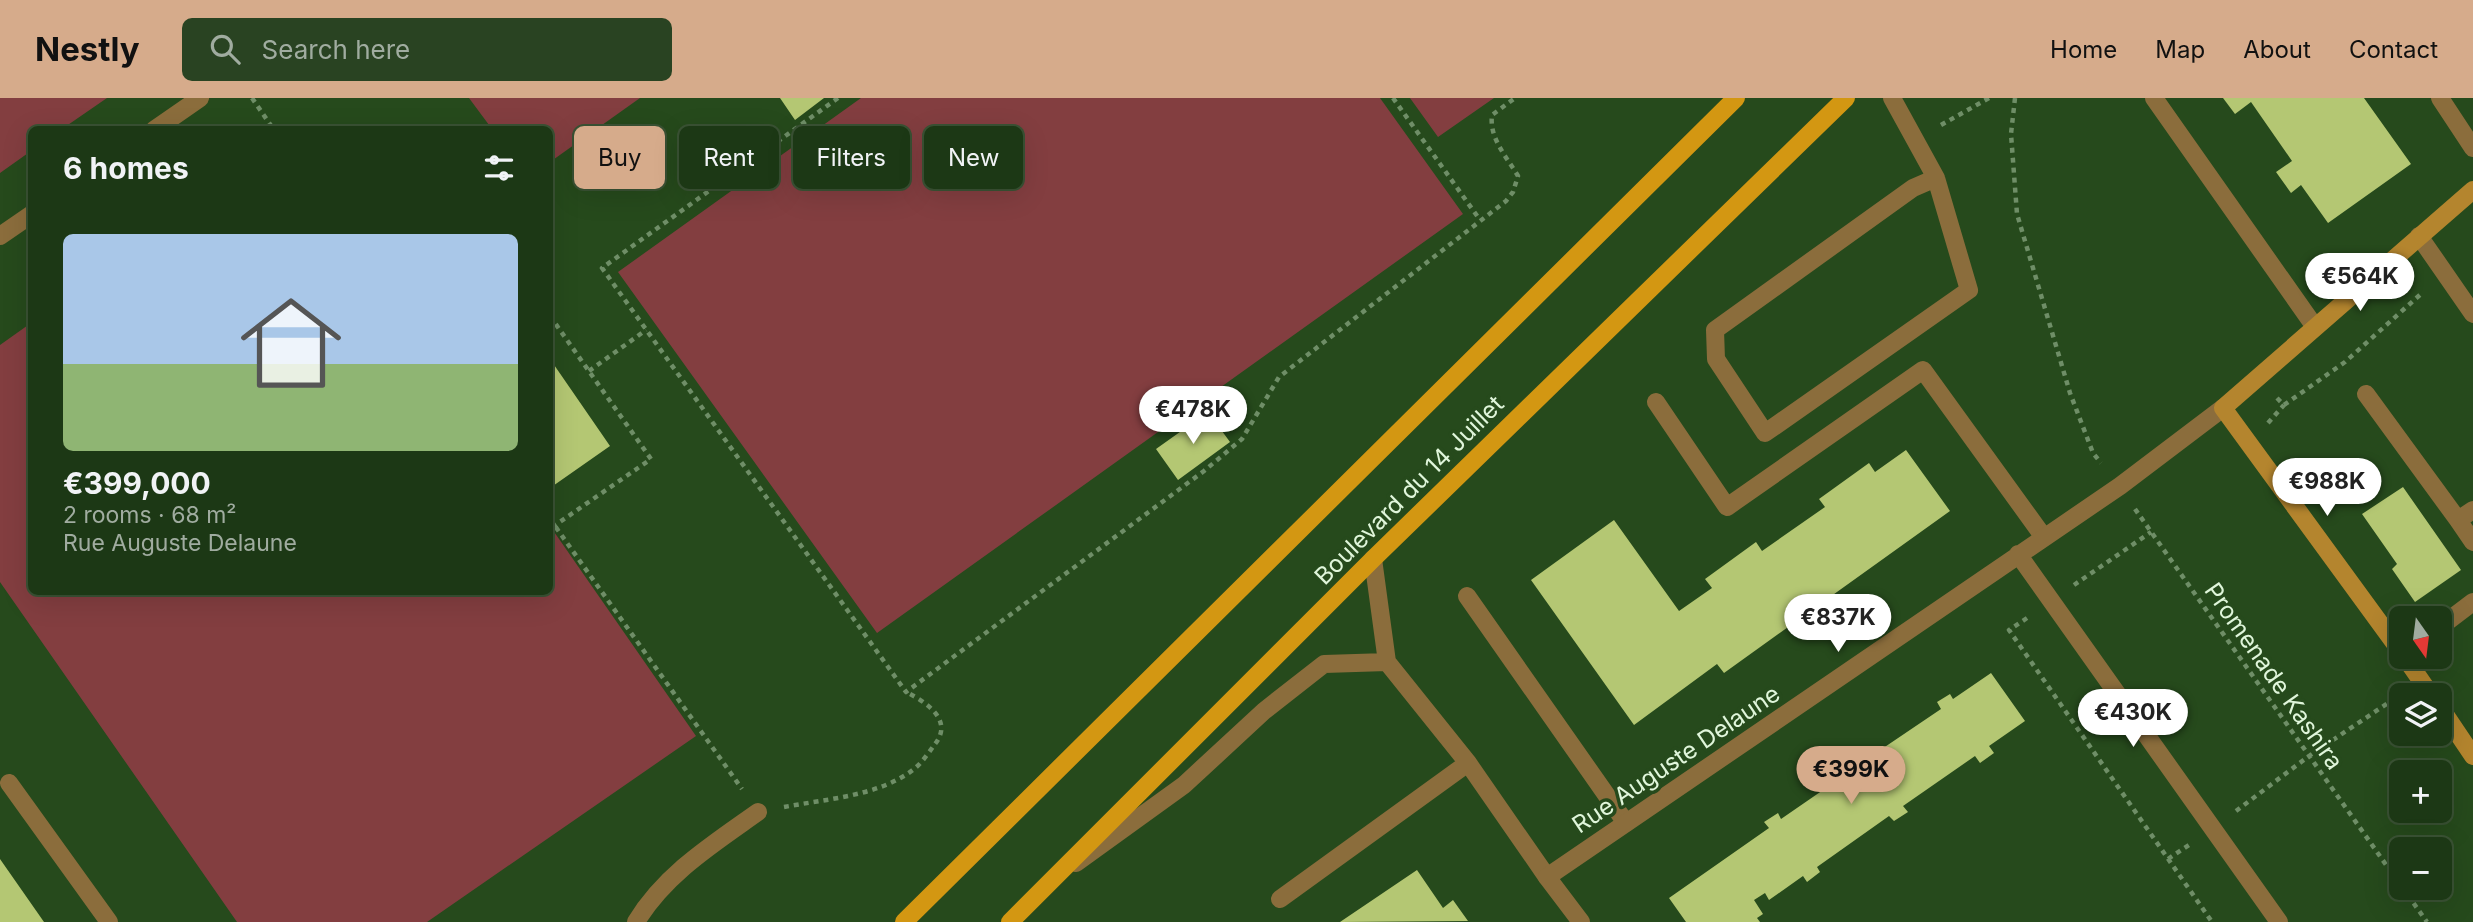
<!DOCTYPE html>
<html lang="en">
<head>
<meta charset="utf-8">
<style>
	body { margin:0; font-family:Inter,sans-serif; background:#294322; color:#f1f3f6; height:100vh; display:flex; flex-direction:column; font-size:26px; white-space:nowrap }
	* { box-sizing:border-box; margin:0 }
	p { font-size:23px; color:#a0aca0 }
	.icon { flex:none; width:38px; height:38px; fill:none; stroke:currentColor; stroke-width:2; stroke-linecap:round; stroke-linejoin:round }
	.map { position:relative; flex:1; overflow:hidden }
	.panel { position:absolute; left:28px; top:28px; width:525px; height:469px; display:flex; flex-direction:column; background:#1c3815; border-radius:10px; box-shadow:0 7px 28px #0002,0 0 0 2px #3a5234 }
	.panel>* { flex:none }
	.top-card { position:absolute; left:574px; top:28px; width:665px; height:63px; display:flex; gap:14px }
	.needle { width:46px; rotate:166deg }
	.buttons { position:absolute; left:2389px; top:508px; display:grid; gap:14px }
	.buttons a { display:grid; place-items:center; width:63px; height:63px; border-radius:10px; background:#1c3815; box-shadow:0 7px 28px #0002,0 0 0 2px #3a5234; font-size:35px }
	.price { position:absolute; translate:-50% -60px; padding:0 16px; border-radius:24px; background:#fff; color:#222; font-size:23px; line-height:46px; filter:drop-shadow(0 2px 4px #0008) }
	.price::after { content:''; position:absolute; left:50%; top:42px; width:21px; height:16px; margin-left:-10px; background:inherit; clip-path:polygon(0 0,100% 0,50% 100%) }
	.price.selected { background:#d6ab8b; color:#111 }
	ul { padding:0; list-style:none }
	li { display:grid; align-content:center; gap:14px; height:371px; padding:0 35px }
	li span { display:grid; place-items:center; height:217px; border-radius:10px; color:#555 }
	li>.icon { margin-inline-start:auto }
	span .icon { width:126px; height:126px; fill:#fffc; stroke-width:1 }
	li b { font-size:30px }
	h2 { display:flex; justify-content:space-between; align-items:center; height:84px; padding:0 35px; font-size:30px }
	.chip { padding:0 24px; border-radius:10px; background:#1c3815; box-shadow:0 7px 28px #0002,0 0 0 2px #3a5234; font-size:24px; line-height:63px }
	.chip.selected { background:#d6ab8b; color:#111 }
	header { display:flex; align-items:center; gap:42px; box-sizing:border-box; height:98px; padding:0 35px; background:#d6ab8b; color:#111 }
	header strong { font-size:33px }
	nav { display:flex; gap:38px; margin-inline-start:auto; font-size:24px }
	.search { width:490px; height:63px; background:#294322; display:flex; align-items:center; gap:18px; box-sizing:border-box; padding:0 24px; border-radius:10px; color:#a0aca0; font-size:26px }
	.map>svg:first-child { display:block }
	.green { fill:#833e40 }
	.building { fill:#b4c773 }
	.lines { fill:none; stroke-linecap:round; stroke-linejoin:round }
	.path { stroke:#6f8e67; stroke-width:4.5; stroke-dasharray:5 5; stroke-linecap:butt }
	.lane { stroke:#8b6d3c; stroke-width:18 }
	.street { stroke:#8b6d3c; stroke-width:18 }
	.secondary { stroke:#b4852e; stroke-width:18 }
	.primary { stroke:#d39712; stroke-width:18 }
	.labels { text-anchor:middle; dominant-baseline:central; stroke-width:7; stroke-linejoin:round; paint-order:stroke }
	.street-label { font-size:24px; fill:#e0f6db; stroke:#264a1c }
</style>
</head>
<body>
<header>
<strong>Nestly</strong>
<div class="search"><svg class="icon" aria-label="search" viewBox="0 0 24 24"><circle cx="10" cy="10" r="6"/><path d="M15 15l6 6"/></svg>Search here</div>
<nav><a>Home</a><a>Map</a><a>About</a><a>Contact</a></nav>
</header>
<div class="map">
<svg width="2473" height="824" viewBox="0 0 2473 824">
	<rect width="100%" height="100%" fill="#264a1c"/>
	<!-- green -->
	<path class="green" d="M0,0H107L62,31L32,32L31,53L0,75Z
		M469,0H640L550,64V32L492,31Z
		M861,0H1380L1463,116L877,535L618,174Z
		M1410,0H1494L1438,39Z
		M31,225L32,494H550V428L696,638L427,824H237L0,484V247Z"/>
	<!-- building -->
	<path class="building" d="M780,0H824L795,22Z
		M2223,0H2364L2411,66L2328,125L2301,87L2291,95L2276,74L2292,63L2251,4L2235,16Z
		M550,261L610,348L550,390Z
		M1208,314L1230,344L1178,382L1156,351Z
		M1906,352L1950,413L1724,575L1717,566L1634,627L1531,482L1614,422L1679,513L1712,490L1705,481L1756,444L1762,453L1825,409L1819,401L1869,365L1875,374Z
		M2403,389L2461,472L2415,504L2392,471L2397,466L2362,416Z
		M1991,575L2025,623L1989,648L1994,655L1980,665L1975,658L1903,708L1908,714L1894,723L1889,718L1817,769L1820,774L1807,784L1803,778L1769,802L1765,795L1754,802L1763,816L1757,820L1760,824H1686L1669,800L1769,730L1764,724L1778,715L1781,721L1855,670L1850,664L1863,656L1867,661L1941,611L1937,604L1950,596L1953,601Z
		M0,761L44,824H0Z
		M1417,772L1443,810L1453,802L1468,823L1340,824Z"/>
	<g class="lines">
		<!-- path -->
		<path class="path" d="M252,0L274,32
			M838,0L602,170L906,594L1204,373L1242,341L1279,279L1506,103L1513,94L1518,78C1506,58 1489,40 1492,17L1515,0
			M1393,0L1480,122
			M2015,0L2011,36L2017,116L2070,295L2093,355L2101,365
			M1941,27L1989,0
			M550,218L651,361L554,428
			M589,273L646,232
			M2277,300L2284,307L2345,264L2422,195
			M2268,325L2284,307
			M2135,411L2401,788
			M550,421L742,691
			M2074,487L2151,434
			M2027,520L2009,532L2212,824
			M784,709C826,701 880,698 914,671C922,665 929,654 935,646C954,622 926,604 906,594
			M2236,713L2309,658L2397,599
			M2168,761L2189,747
			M2402,789L2427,824"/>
		<!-- lane -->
		<path class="lane" d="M1892,0L1936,80
			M2154,0L2315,229
			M2440,0L2473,50
			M154,32L200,0
			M1936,80L1969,192L1765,335L1716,261L1715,232L1913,90Z
			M0,138L32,116
			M2419,138L2473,216
			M2366,296L2458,422
			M1656,304L1727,409L1923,272L2043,438
			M2473,412L2458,422L2473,444
			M1373,461L1387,564L1468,665L1547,779
			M1467,498L1626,725
			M9,685L109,824
			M1076,765L1184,687L1264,613L1324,566L1387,564
			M1280,801L1468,665
			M636,824C665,776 713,746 758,714"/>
		<!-- street -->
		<path class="street" d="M2018,456L2279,824
			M2440,529L2473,504
			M1581,824L1547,779L2120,388L2223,310"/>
		<!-- secondary -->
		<path class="secondary" d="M2401,554L2223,310L2473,92
			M2404,558L2431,597
			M2440,609L2473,658"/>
		<!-- primary -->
		<path class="primary" d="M904,824L1736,0
			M1010,824L1373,461L1846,0"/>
	</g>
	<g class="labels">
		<!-- street labels -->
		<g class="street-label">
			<text transform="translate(1409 392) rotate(-45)">Boulevard du 14 Juillet</text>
			<text transform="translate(2274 578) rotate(55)">Promenade Kashira</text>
			<text transform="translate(1676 661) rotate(-34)">Rue Auguste Delaune</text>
		</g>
	</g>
</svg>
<div class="buttons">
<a><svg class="needle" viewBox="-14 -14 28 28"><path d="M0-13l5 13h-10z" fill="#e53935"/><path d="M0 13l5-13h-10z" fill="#a0aca0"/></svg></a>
<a><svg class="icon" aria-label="layers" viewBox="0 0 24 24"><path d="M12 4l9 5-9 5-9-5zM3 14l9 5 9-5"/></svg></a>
<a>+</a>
<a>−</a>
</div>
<b class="price" style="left:2360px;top:215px">€564K</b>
<b class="price" style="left:1193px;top:348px">€478K</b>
<b class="price" style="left:2327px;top:420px">€988K</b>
<b class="price" style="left:1838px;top:556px">€837K</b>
<b class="price" style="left:2133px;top:651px">€430K</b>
<b class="price selected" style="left:1851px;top:708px">€399K</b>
<div class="top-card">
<a class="chip selected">Buy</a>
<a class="chip">Rent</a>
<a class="chip">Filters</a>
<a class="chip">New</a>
</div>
<section class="panel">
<h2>6 homes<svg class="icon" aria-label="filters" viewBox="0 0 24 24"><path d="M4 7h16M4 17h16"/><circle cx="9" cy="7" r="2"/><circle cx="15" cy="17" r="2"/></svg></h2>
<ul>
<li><span style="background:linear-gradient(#a9c7e8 60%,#8fb573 0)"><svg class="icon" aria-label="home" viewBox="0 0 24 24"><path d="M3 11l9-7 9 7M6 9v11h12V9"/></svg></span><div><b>€399,000</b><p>2 rooms · 68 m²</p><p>Rue Auguste Delaune</p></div></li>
</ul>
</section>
</div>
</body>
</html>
